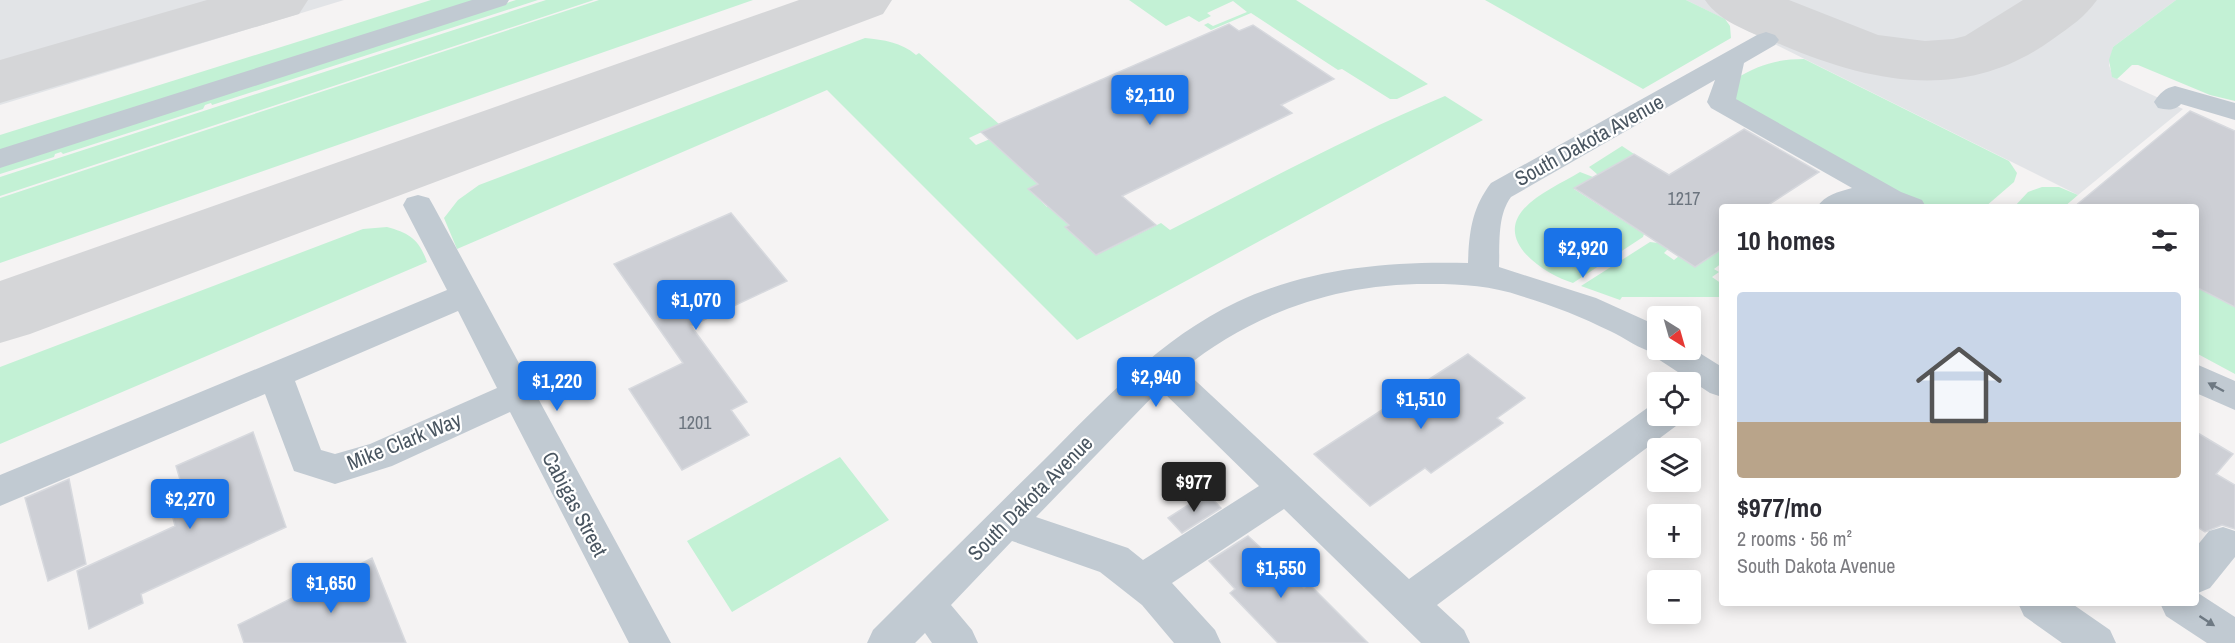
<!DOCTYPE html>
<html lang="en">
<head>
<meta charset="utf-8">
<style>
	body { margin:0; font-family:"Archivo Narrow",sans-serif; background:#f7f7f7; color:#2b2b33; height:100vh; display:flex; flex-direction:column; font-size:22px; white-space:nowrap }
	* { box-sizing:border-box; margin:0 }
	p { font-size:20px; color:#7c7c81 }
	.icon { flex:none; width:33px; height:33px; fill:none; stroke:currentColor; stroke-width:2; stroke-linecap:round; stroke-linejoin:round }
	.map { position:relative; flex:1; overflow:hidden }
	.panel { position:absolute; left:1719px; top:204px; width:480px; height:402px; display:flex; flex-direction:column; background:#fff; border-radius:6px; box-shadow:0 3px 15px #0003 }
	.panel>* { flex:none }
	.needle { width:39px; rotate:143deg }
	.buttons { position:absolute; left:1647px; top:306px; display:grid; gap:12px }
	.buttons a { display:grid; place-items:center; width:54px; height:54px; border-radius:6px; background:#fff; box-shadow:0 3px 15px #0003; font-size:30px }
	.price { position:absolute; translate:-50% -51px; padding:0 14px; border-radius:6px; background:#1a73e8; color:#fff; font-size:20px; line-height:39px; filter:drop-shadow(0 2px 3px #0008) }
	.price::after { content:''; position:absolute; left:50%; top:36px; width:18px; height:14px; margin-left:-9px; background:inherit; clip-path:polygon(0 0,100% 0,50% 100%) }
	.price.on { background:#222; color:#fff }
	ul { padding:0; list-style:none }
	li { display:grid; align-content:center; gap:12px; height:318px; padding:0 18px }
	li span { display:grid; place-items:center; height:186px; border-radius:6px; color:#555 }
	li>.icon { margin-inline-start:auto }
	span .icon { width:108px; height:108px; fill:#fffc; stroke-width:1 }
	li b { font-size:26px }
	h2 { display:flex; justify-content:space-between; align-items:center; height:72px; padding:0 18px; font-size:26px }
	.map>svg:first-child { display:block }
	.airport { fill:#e2e4e7 }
	.green { fill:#c3f1d5 }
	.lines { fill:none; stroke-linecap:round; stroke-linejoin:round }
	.taxiway { fill:#d5d6d8; fill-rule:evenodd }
	.building { fill:#cdcfd5; stroke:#d7d9de; stroke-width:1.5 }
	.minor { fill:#c1cad2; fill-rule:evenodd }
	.oneway { fill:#6e7983 }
	.labels { text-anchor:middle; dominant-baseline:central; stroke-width:4.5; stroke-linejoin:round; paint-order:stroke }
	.number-label { font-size:18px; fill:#6b747e }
	.street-label { font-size:21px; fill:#4a5661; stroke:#fff }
</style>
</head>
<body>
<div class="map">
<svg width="2235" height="643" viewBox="0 0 2235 643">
	<rect width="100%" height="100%" fill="#f5f3f3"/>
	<!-- airport -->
	<path class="airport" d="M0,0H344L0,105Z
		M1686,0H2176L2113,47L2109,65L2113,77L2183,109L2078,195Z"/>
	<!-- green -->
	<path class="green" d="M431,0H488L0,156V135Z
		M516,0H538L212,105L211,103L205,105L203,109L63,154L61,152L55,154L54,157L0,174V166Z
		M546,0H594L0,196V177Z
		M599,0H753L0,263V198Z
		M1129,0H1296L1428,84L1397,99H1390L1342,69L1338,70L1251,13L1211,30L1204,25L1208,23L1213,26L1247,12L1233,1L1207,13L1211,16L1199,22L1189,16L1166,26Z
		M1485,0H1686L1725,19L1730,26L1731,38L1643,89Z
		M2176,0H2235V101L2210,95L2138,65H2132L2117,79L2112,77L2109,60L2113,47Z
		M865,38C884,40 901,42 916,55L919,53L999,124L969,138L976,145L1004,133L1002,151L1029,176L1049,179L1028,189L1047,207L1054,203L1074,222L1065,227L1096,255L1161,223L1170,230C1261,184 1351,135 1445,96L1483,120L1077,340L827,90L457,249L444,218L458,200L479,185Z
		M1804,59L2009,161L2017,173L2014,182L1985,207H1927L1744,108L1732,95L1735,79C1758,65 1777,59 1804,59Z
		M1622,146L1634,154L1598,175L1589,167Z
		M1580,172L1593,177L1574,189L1644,234L1643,237L1573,283C1547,275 1496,244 1522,211C1536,194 1562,183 1580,172Z
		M2042,187H2059L2078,195L2064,207H2014L2028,192Z
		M387,227C409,233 419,239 427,262L0,444V367L363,229Z
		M1650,242L1658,243L1668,249L1664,253L1674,260L1679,256L1722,249V263L1714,269L1719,272L1712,277L1722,284V297H1622L1620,300L1581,286Z
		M2200,289L2235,307V374L2196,353V293Z
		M840,457L889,520L732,612L687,541Z"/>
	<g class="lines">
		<!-- taxiway -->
		<path class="taxiway" d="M207,0H308L299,14L0,103V60Z
			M799,0H892L883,14L30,334L0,343V281Z
			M1705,0H1789L1878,35L1925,41L1953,39L1965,36L2023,0H2097C2085,17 2070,27 2053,39C1967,102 1874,84 1782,45C1756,34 1721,24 1705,0Z"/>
	</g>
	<!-- building -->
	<path class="building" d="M1229,24L1239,31L1253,25L1334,79L1281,105L1292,113L1122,196L1156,225L1096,255L1065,227L1069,225L1028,189L1038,184L981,132Z
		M2190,111L2235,131V307L2196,287V207H2074Z
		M1744,129L1819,172L1765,207H1722V249L1695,267L1574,188L1634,154L1669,175Z
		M731,213L787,281L691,326L747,402L731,410L749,435L682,470L629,389L683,363L614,264Z
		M1468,354L1525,398L1497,418L1503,423L1431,473L1425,468L1370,506L1314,454Z
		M253,432L286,527L141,594L143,603L89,629L77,571L175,526L172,514L188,507L176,466Z
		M2196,432L2233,454L2216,474L2235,485V529L2222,525L2205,532L2196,526Z
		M69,479L86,564L48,581L25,498Z
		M1207,493L1221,508L1182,533L1168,518Z
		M1248,536L1304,588L1309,584L1368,643H1278L1230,593L1235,589L1209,561Z
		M372,558L406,643H244L238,625Z"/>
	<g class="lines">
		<!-- minor -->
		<path class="minor" d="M472,0H509L506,5L0,168V149Z
			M1766,32L1775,35L1779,40L1775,45L1744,63L1736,99L1901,192L1922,200L1926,207H1817C1825,195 1838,192 1852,188L1711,108L1707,102L1715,80L1511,197C1497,216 1500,244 1499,267L1596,298L1658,326V350H1690V347L1722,367V397L1710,393L1658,359L1655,353C1639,349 1625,338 1610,331C1582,317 1552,305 1521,296C1492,286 1463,284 1432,284C1339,283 1256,311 1183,369L1409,579L1650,406L1658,404V416H1680L1676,426L1437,605L1464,630L1470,643H1421L1284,509L1172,583L1215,630L1221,643H1174L1142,605L1100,572L1012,541L951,605L972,630L978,643H932L925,633L915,643H867L873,630C930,573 987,516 1044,460C1103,401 1161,338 1237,302C1310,268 1388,261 1468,263C1469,232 1472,208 1491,183L1757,35ZM1160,389L1259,486L1143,560L1128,548L1036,517Z
			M2175,86L2235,103V120L2181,104C2175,111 2167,110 2158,108L2154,102C2160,93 2165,88 2175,86Z
			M418,195L429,198L433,205L671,643H629L510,412L392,466L335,484L294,471L265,394L0,506V475L447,290L403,205L407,198ZM458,311L497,388L370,444L335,454L321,450L295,381Z
			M2196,364L2235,381V410L2196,393Z
			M2223,527L2235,531V557L2210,588L2198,593L2235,617V643H2207L2166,616L2160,603H2196V547L2209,531Z
			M2018,603H2071L2110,630L2116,643H2062L2024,616Z"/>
	</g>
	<!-- one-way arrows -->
	<defs><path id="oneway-solid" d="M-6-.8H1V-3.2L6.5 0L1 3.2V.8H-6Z" transform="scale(1.5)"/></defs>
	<g class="oneway">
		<use href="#oneway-solid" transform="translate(2216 387) rotate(-152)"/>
		<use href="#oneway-solid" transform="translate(2207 621) rotate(33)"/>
	</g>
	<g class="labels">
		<!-- number labels -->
		<g class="number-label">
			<text x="1684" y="198">1217</text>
			<text x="695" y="422">1201</text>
		</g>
		<!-- street labels -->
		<g class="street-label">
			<text transform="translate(1589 140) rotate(-29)">South Dakota Avenue</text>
			<text transform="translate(404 441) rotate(-22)">Mike Clark Way</text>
			<text transform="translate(1030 498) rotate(-45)">South Dakota Avenue</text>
			<text transform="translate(575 504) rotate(62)">Cabigas Street</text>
		</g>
	</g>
</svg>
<div class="buttons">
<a><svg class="needle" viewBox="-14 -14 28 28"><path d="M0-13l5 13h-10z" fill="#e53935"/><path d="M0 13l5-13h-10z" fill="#7c7c81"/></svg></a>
<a><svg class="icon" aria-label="locate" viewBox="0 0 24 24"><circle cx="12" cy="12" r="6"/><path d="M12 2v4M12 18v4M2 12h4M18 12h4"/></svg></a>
<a><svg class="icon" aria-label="layers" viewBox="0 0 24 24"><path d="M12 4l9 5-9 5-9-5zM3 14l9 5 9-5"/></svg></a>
<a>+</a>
<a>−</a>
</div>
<b class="price" style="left:1150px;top:126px">$2,110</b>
<b class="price" style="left:1583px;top:279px">$2,920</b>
<b class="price" style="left:696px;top:331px">$1,070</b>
<b class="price" style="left:1156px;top:408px">$2,940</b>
<b class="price" style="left:557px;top:412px">$1,220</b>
<b class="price" style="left:1421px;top:430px">$1,510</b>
<b class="price on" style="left:1194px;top:513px">$977</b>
<b class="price" style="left:190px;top:530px">$2,270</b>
<b class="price" style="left:1281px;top:599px">$1,550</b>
<b class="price" style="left:331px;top:614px">$1,650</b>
<section class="panel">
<h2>10 homes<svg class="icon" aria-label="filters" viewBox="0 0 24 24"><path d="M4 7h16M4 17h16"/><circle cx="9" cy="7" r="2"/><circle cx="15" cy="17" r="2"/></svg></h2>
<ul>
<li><span style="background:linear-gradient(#c9d6e8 70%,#b9a48a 0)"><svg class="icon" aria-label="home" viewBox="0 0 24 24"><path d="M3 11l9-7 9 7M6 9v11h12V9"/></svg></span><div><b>$977/mo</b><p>2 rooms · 56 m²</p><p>South Dakota Avenue</p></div></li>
</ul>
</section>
</div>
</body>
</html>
